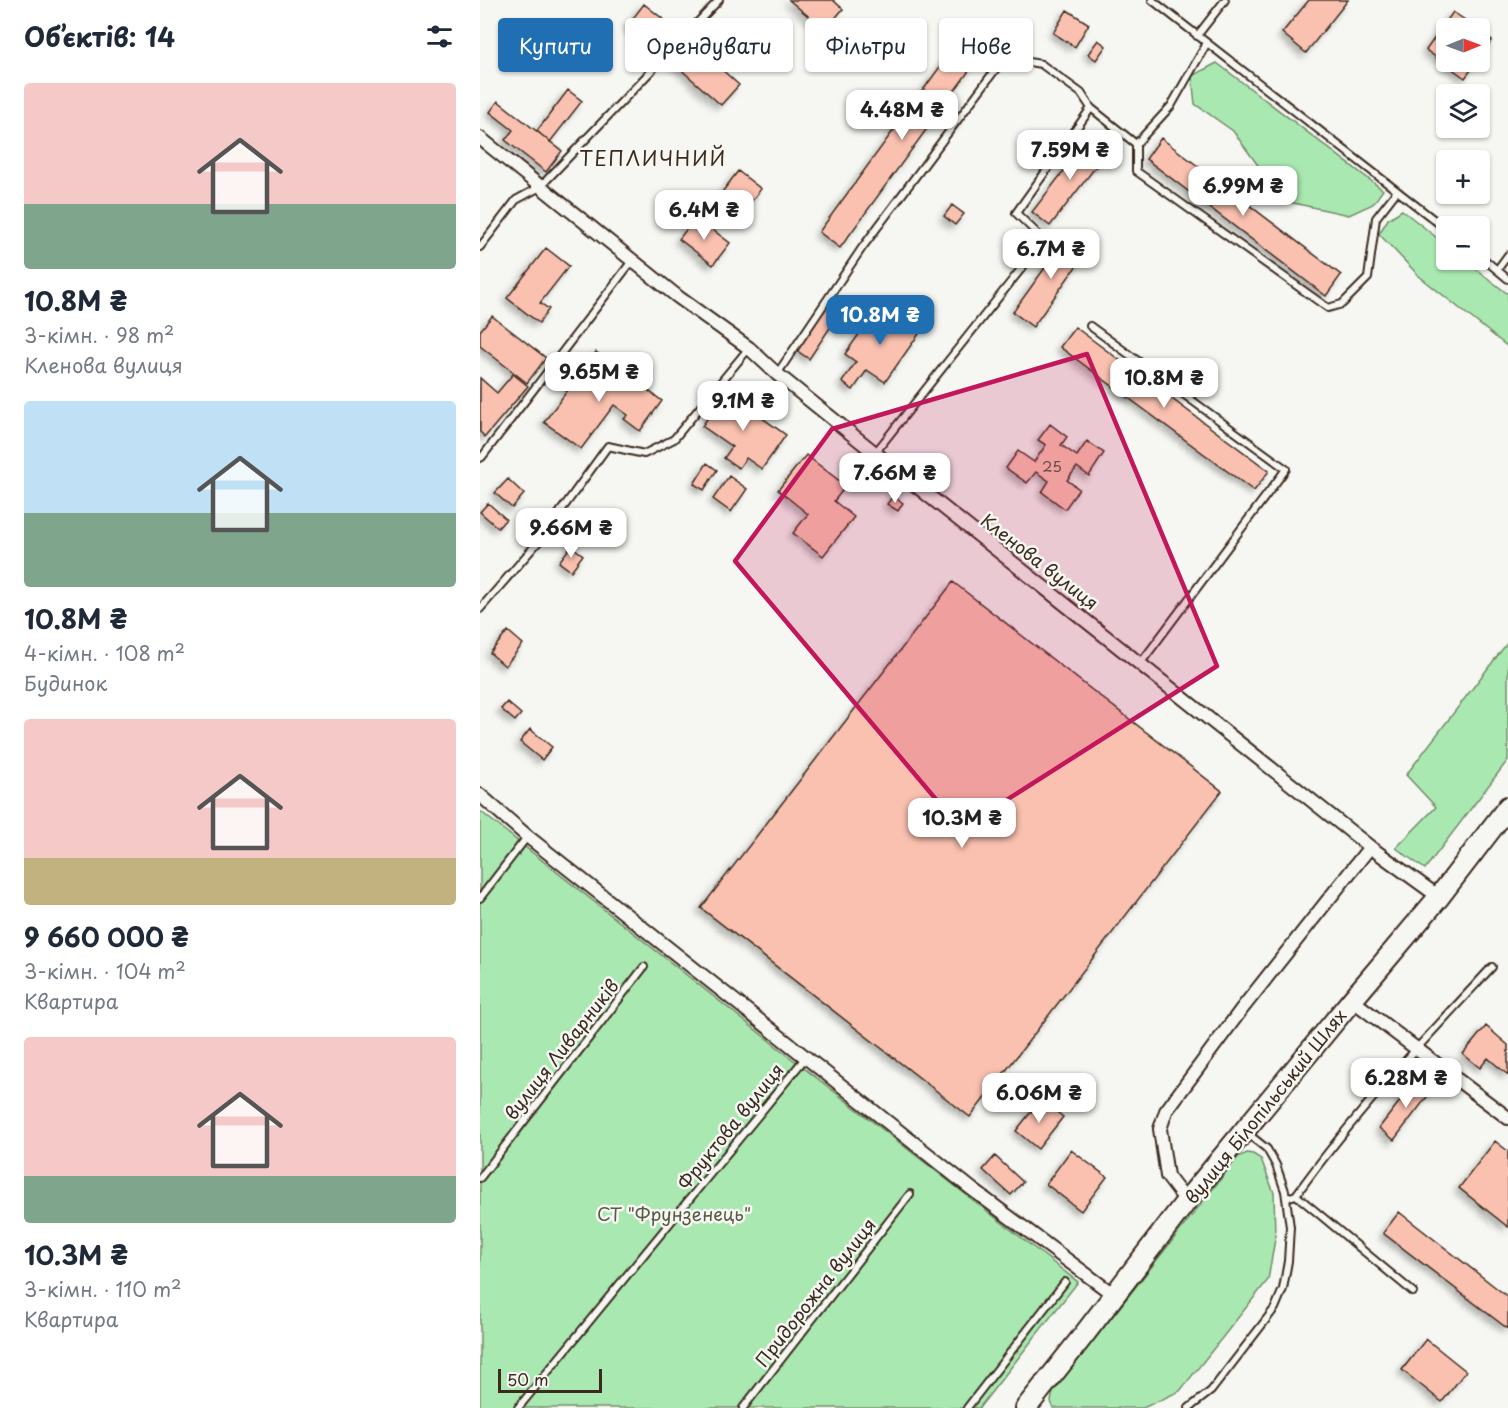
<!DOCTYPE html>
<html lang="uk">
<head>
<meta charset="utf-8">
<style>
	body { margin:0; font-family:"Playpen Sans",sans-serif; background:#f6f6f7; color:#1f2937; height:100vh; display:flex; flex-direction:column; font-size:22px; white-space:nowrap }
	* { box-sizing:border-box; margin:0 }
	p { font-size:20px; color:#747a83 }
	.icon { flex:none; width:33px; height:33px; fill:none; stroke:currentColor; stroke-width:2; stroke-linecap:round; stroke-linejoin:round }
	.map { position:relative; flex:1; overflow:hidden }
	.panel { display:flex; flex-direction:column; background:#fff; width:480px }
	.panel>* { flex:none }
	.banner { position:absolute; left:18px; top:18px; width:570px; height:54px; display:flex; gap:12px }
	.needle { width:39px; rotate:89deg }
	.fabs { position:absolute; left:956px; top:18px; display:grid; gap:12px }
	.fabs a { display:grid; place-items:center; width:54px; height:54px; border-radius:6px; background:#fff; box-shadow:0 2px 4px #0004; font-size:30px }
	.scale { position:absolute; left:18px; bottom:15px; width:104px; box-sizing:border-box; padding-left:6px; border:3px solid #3b2a1e; border-top:0; font-size:16px; line-height:21px; white-space:nowrap; color:#3b2a1e; -webkit-text-stroke:4px #f6f6f2; paint-order:stroke }
	.price { position:absolute; translate:-50% -51px; padding:0 14px; border-radius:12px; background:#fff; color:#222; font-size:20px; line-height:39px; filter:drop-shadow(0 2px 3px #0008) }
	.price::after { content:''; position:absolute; left:50%; top:36px; width:18px; height:14px; margin-left:-9px; background:inherit; clip-path:polygon(0 0,100% 0,50% 100%) }
	.price.selected { background:#1f6fb2; color:#fff }
	ul { padding:0; list-style:none }
	li { display:grid; align-content:center; gap:12px; height:318px; padding:0 24px }
	li span { display:grid; place-items:center; height:186px; border-radius:6px; color:#555 }
	li>.icon { margin-inline-start:auto }
	span .icon { width:108px; height:108px; fill:#fffc; stroke-width:1 }
	li b { font-size:26px }
	h2 { display:flex; justify-content:space-between; align-items:center; height:72px; padding:0 24px; font-size:26px }
	.pill { padding:0 21px; border-radius:6px; background:#fff; box-shadow:0 2px 4px #0004; font-size:21px; line-height:54px }
	.pill.selected { background:#1f6fb2; color:#fff }
	main { display:flex; flex:1; min-height:0 }
	.map>svg:first-child { display:block }
	.green { fill:#a9e9b1; stroke:#728a68; stroke-width:1.5 }
	.building { fill:#fac1b0; stroke:#3b2a1e; stroke-width:1.5; filter:url(#shadow) }
	.lines { fill:none; stroke-linecap:round; stroke-linejoin:round }
	.lane-casing { stroke:#3b2a1e; stroke-width:10 }
	.street-casing { stroke:#3b2a1e; stroke-width:16 }
	.primary-casing { stroke:#3b2a1e; stroke-width:24 }
	.lane { stroke:#f6f6f2; stroke-width:6 }
	.street { stroke:#f6f6f2; stroke-width:12 }
	.primary { stroke:#f6f6f2; stroke-width:20 }
	.marked { fill:#c2185b; fill-opacity:0.2; stroke:#c2185b; stroke-width:4.5; stroke-linejoin:round }
	.labels { text-anchor:middle; dominant-baseline:central; stroke-width:5; stroke-linejoin:round; paint-order:stroke }
	.number-label { font-size:15px; fill:#6b5042 }
	.street-label { font-size:18px; fill:#3b2a1e; stroke:#f6f6f2 }
	.park-label { font-size:18px; fill:#565a43; stroke:#f6f6f2 }
	.neighbourhood-label { font-size:20px; letter-spacing:1.5px; fill:#3b2a1e; stroke:#f6f6f2 }
</style>
</head>
<body>
<main>
<section class="panel">
<h2>Об’єктів: 14<svg class="icon" aria-label="filters" viewBox="0 0 24 24"><path d="M4 7h16M4 17h16"/><circle cx="9" cy="7" r="2"/><circle cx="15" cy="17" r="2"/></svg></h2>
<ul>
<li><span style="background:linear-gradient(#f6c9c9 65%,#7fa58c 0)"><svg class="icon" aria-label="home" viewBox="0 0 24 24"><path d="M3 11l9-7 9 7M6 9v11h12V9"/></svg></span><div><b>10.8M ₴</b><p>3-кімн. · 98 m²</p><p>Кленова вулиця</p></div></li>
<li><span style="background:linear-gradient(#bfe0f5 60%,#7fa58c 0)"><svg class="icon" aria-label="home" viewBox="0 0 24 24"><path d="M3 11l9-7 9 7M6 9v11h12V9"/></svg></span><div><b>10.8M ₴</b><p>4-кімн. · 108 m²</p><p>Будинок</p></div></li>
<li><span style="background:linear-gradient(#f6c9c9 75%,#c2b280 0)"><svg class="icon" aria-label="home" viewBox="0 0 24 24"><path d="M3 11l9-7 9 7M6 9v11h12V9"/></svg></span><div><b>9 660 000 ₴</b><p>3-кімн. · 104 m²</p><p>Квартира</p></div></li>
<li><span style="background:linear-gradient(#f6c9c9 75%,#7fa58c 0)"><svg class="icon" aria-label="home" viewBox="0 0 24 24"><path d="M3 11l9-7 9 7M6 9v11h12V9"/></svg></span><div><b>10.3M ₴</b><p>3-кімн. · 110 m²</p><p>Квартира</p></div></li>
</ul>
</section>
<div class="map">
<svg width="1028" height="1408" viewBox="0 0 1028 1408">
	<defs>
		<filter id="shadow"><feDropShadow dx="-4" dy="4" stdDeviation="3" flood-color="#0004"/></filter>
	</defs>
	<rect width="100%" height="100%" fill="#f6f6f2"/>
	<filter id="ink" filterUnits="userSpaceOnUse"><feTurbulence type="fractalNoise" baseFrequency=".0167" numOctaves="2"/><feDisplacementMap in="SourceGraphic" scale="12" xChannelSelector="R" yChannelSelector="G"/><feConvolveMatrix kernelMatrix="1 2 1 2 8 2 1 2 1" color-interpolation-filters="sRGB"/></filter>
	<g filter="url(#ink)">
		<!-- green -->
		<path class="green" d="M737,63L903,190L893,204L869,215L804,201L753,131L715,104L712,76Z
			M922,210L966,245V260H984L1028,294V347L939,276L899,234L908,219Z
			M1028,642V760L945,869L916,848L956,807L926,775Z
			M0,811L320,1065L598,1282L499,1408H0Z
			M767,1153L773,1154L781,1159L794,1193L795,1239L788,1280L700,1391L663,1408H573L571,1401L573,1392L758,1157Z"/>
		<!-- building -->
		<path class="building" d="M309,0H353L363,9L345,30Z
			M829,0H868L826,53L802,33Z
			M164,4L197,30L181,51L147,26Z
			M587,10L609,24L595,47L573,33Z
			M973,12L997,28H966V62H997L985,78L946,50Z
			M999,30L1012,40L999,59Z
			M484,34L505,49L360,248L339,232Z
			M207,38L259,85L241,105L189,59Z
			M618,40L626,46L616,60L608,54Z
			M88,90L102,101L70,142L57,131Z
			M18,101L82,151L66,172L25,140L33,130L10,112Z
			M610,137L628,151L570,226L552,212Z
			M681,138L861,275L846,296L666,159Z
			M258,171L281,189L256,222L233,204Z
			M472,205L484,214L475,225L464,216Z
			M216,217L250,243L233,265L199,239Z
			M590,233L610,247L553,327L533,312Z
			M66,248L89,266L60,303L69,309L59,323L27,298Z
			M401,303L441,331L405,382L387,370L373,390L362,382L376,362L365,354Z
			M348,304L360,313L329,359L316,350Z
			M12,316L66,358L47,383L0,346V331Z
			M595,327L789,471L774,491L580,347Z
			M116,352L128,361L125,365L159,390L162,386L182,401L160,431L144,419L148,415L134,405L101,449L64,422Z
			M33,374L48,386L5,437L0,432V378L17,393Z
			M246,392L306,435L282,469L266,458L259,468L244,458L252,447L222,426Z
			M570,424L587,437L581,445L597,456L607,441L624,453L609,476L597,467L587,480L599,489L585,509L562,492L569,481L556,472L547,483L526,468L538,451L554,462L566,445L558,440Z
			M326,455L366,486L354,501L374,517L343,556L313,533L328,514L298,490Z
			M227,463L237,470L224,490L214,484Z
			M249,476L267,489L251,512L233,499Z
			M28,479L44,494L32,508L15,493Z
			M413,496L423,503L418,511L407,504Z
			M8,503L26,519L18,528L0,512Z
			M91,546L103,555L91,571L79,562Z
			M473,582L742,791L490,1117L221,908Z
			M28,631L43,644L25,666L10,653Z
			M27,702L41,714L35,721L21,709Z
			M50,729L72,747L62,760L40,742Z
			M1006,1026L1028,1045V1075L1008,1058L1000,1068L983,1054Z
			M938,1078L953,1089L914,1140L899,1128Z
			M561,1099L583,1117L558,1149L536,1131Z
			M1015,1141L1028,1151V1227L979,1188Z
			M591,1150L627,1177L601,1211L566,1184Z
			M515,1156L543,1182L531,1195L503,1170Z
			M919,1212L1028,1297V1329L903,1233Z
			M946,1339L986,1371L962,1402L922,1370Z"/>
		<g class="lines">
			<defs>
				<path id="lane" d="M672,0L966,229
					M717,36L745,0
					M611,108L656,144V171L848,308L862,304L888,278L896,218L917,191
					M656,144L691,106L727,43
					M0,247L36,200L60,187L239,0
					M999,255L1028,279
					M1017,270L1028,255
					M610,326L806,469L660,664
					M297,374L382,248L524,58L561,64L601,93L611,108L536,213L564,240L395,453
					M0,458L2,457L152,261
					M0,609L59,541L128,446L164,454L194,439L269,348
					M0,898L47,837
					M0,1178L164,967
					M816,1195C874,1114 944,1040 1012,967
					M806,1198L816,1195L933,1292
					M38,1408L326,1057
					M263,1408L430,1194
					M487,1408L585,1282
					M709,1408L731,1391L795,1308L803,1289L808,1261L810,1227L805,1191L796,1165L787,1149L767,1133"/>
				<path id="street" d="M0,138L198,297L269,348L297,374L395,453L890,847L959,897
					M0,795L47,836L493,1190L634,1295
					M872,1000L1028,1118
					M708,1199L700,1193L687,1176L680,1129L686,1111L761,1010L890,847"/>
				<path id="primary" d="M546,1408L603,1336L708,1199L872,1000L959,897L1028,807"/>
			</defs>
			<!-- lane casing -->
			<use href="#lane" class="lane-casing"/>
			<!-- street casing -->
			<use href="#street" class="street-casing"/>
			<!-- primary casing -->
			<use href="#primary" class="primary-casing"/>
			<!-- lane -->
			<use href="#lane" class="lane"/>
			<!-- street -->
			<use href="#street" class="street"/>
			<!-- primary -->
			<use href="#primary" class="primary"/>
		</g>
	</g>
	<!-- marked area -->
	<path class="marked" d="M607,354L737,666L481,829L255,561L352,429Z"/>
	<g class="labels">
		<!-- number labels -->
		<g class="number-label">
			<text x="572" y="465">25</text>
		</g>
		<!-- street labels -->
		<g class="street-label">
			<text transform="translate(560 561) rotate(38)">Кленова вулиця</text>
			<text transform="translate(81 1049) rotate(-52)">вулиця Ливарників</text>
			<text transform="translate(785 1106) rotate(-51)">вулиця Білопільський Шлях</text>
			<text transform="translate(250 1126) rotate(-51)">Фруктова вулиця</text>
			<text transform="translate(335 1292) rotate(-52)">Придорожна вулиця</text>
		</g>
		<!-- park labels -->
		<g class="park-label">
			<text x="194" y="1213">СТ "Фрунзенець"</text>
		</g>
		<!-- neighbourhood labels -->
		<g class="neighbourhood-label">
			<text x="173" y="158">ТЕПЛИЧНИЙ</text>
		</g>
	</g>
</svg>
<div class="fabs">
<a><svg class="needle" viewBox="-14 -14 28 28"><path d="M0-13l5 13h-10z" fill="#e53935"/><path d="M0 13l5-13h-10z" fill="#747a83"/></svg></a>
<a><svg class="icon" aria-label="layers" viewBox="0 0 24 24"><path d="M12 4l9 5-9 5-9-5zM3 14l9 5 9-5"/></svg></a>
<a>+</a>
<a>−</a>
</div>
<div class="scale">50 m</div>
<b class="price" style="left:422px;top:141px">4.48M ₴</b>
<b class="price" style="left:590px;top:181px">7.59M ₴</b>
<b class="price" style="left:763px;top:217px">6.99M ₴</b>
<b class="price" style="left:224px;top:241px">6.4M ₴</b>
<b class="price" style="left:571px;top:280px">6.7M ₴</b>
<b class="price selected" style="left:400px;top:346px">10.8M ₴</b>
<b class="price" style="left:119px;top:403px">9.65M ₴</b>
<b class="price" style="left:684px;top:409px">10.8M ₴</b>
<b class="price" style="left:263px;top:432px">9.1M ₴</b>
<b class="price" style="left:415px;top:504px">7.66M ₴</b>
<b class="price" style="left:91px;top:559px">9.66M ₴</b>
<b class="price" style="left:482px;top:849px">10.3M ₴</b>
<b class="price" style="left:926px;top:1109px">6.28M ₴</b>
<b class="price" style="left:559px;top:1124px">6.06M ₴</b>
<div class="banner">
<a class="pill selected">Купити</a>
<a class="pill">Орендувати</a>
<a class="pill">Фільтри</a>
<a class="pill">Нове</a>
</div>
</div>
</main>
</body>
</html>
